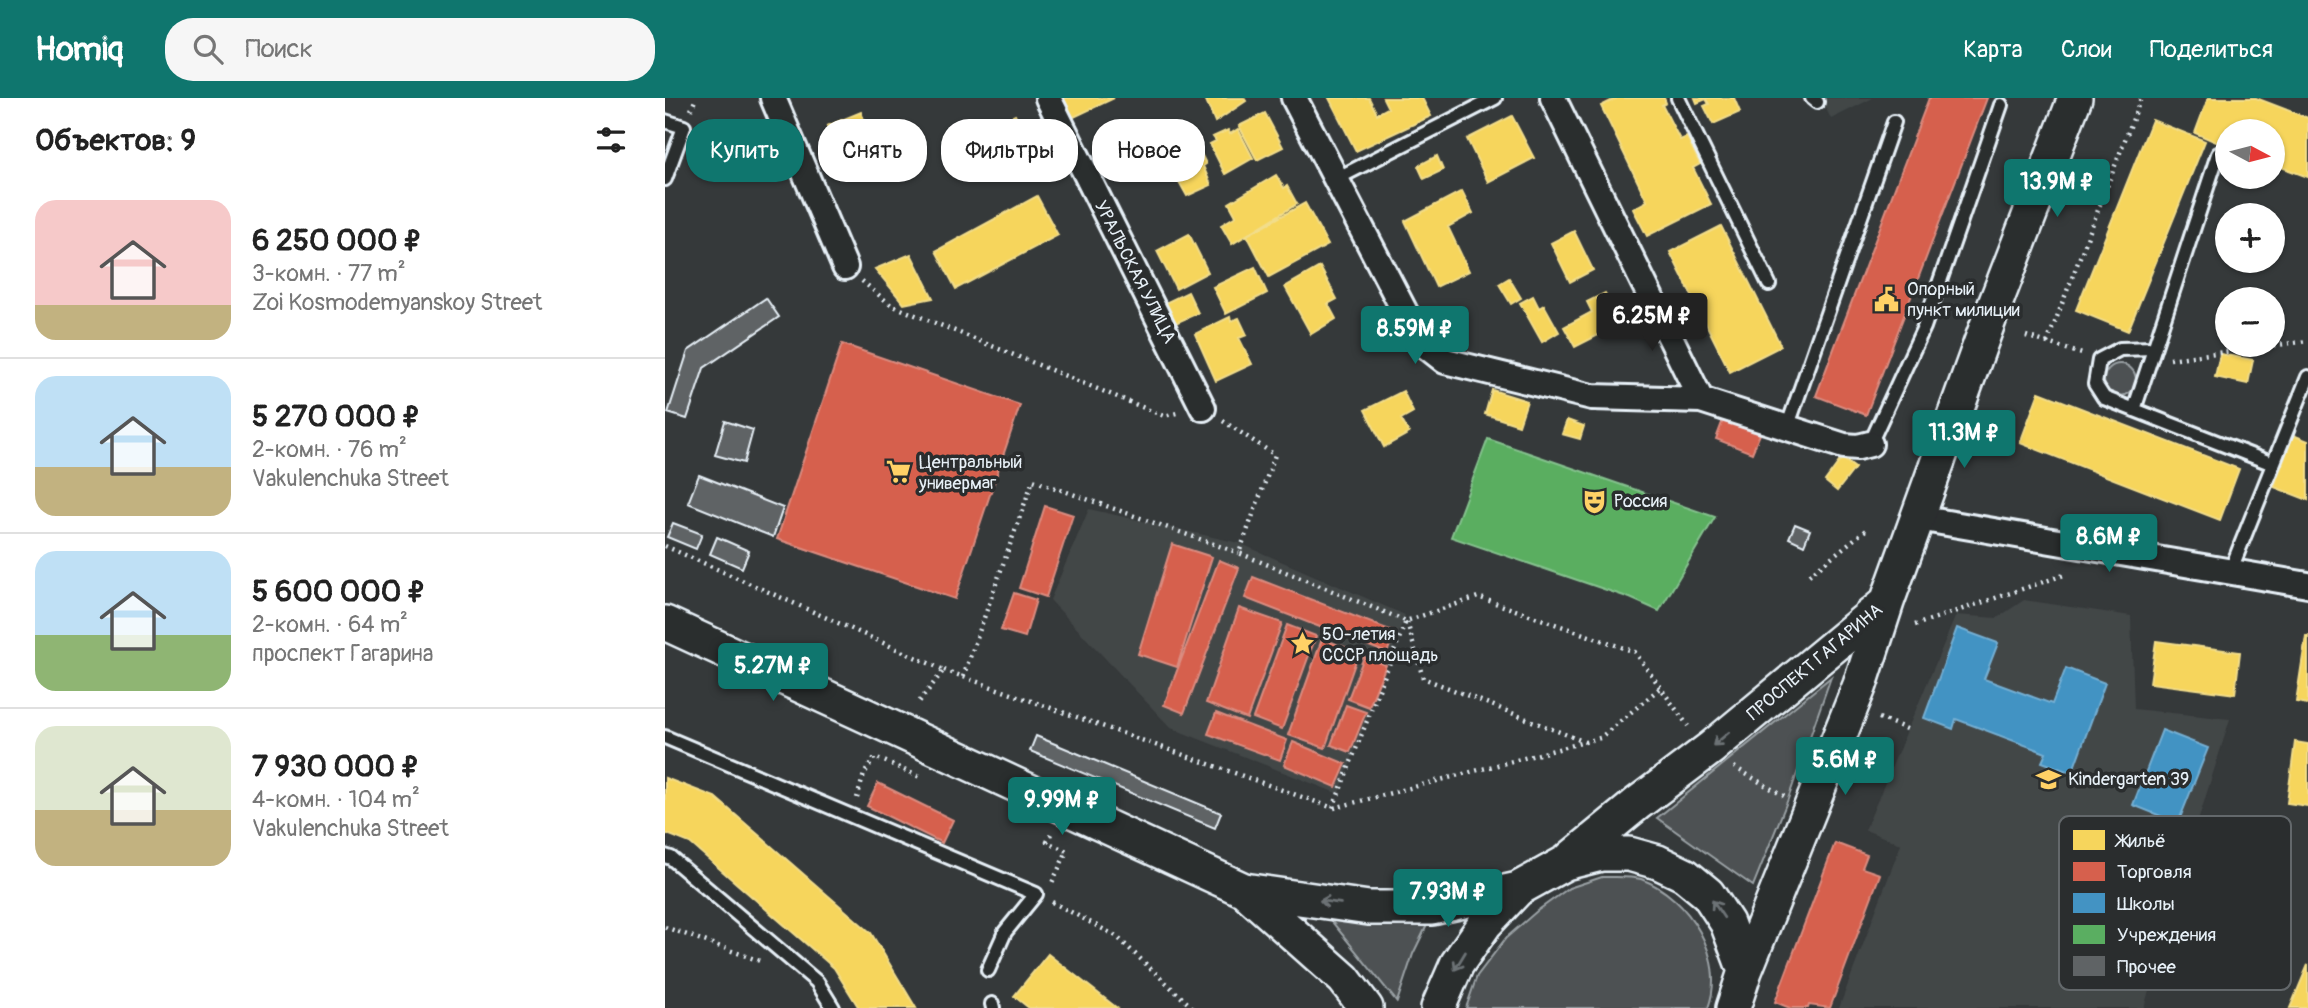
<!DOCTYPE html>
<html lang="ru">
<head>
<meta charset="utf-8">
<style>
	body { margin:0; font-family:Pangolin,sans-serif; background:#f6f6f6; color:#222; height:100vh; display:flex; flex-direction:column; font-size:26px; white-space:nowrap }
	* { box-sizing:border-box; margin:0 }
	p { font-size:23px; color:#767676 }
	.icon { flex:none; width:38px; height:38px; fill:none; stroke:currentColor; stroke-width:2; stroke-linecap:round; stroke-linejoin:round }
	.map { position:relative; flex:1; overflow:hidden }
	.panel { display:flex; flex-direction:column; background:#fff; width:665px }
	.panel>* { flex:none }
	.guide { position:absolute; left:21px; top:21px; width:665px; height:63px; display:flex; gap:14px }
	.needle { width:46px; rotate:97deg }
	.controls { position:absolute; left:1550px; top:21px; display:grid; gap:14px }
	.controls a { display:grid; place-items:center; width:70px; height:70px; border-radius:50%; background:#fff; box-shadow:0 2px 5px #0004; font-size:35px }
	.price { position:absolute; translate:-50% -60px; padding:0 16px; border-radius:7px; background:#0f766e; color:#fff; font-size:23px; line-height:46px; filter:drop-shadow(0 2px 4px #0008) }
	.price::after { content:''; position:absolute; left:50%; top:42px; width:21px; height:16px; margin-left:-10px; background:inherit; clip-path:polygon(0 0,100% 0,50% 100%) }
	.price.on { background:#222; color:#fff }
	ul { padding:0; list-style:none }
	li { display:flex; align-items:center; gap:21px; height:175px; padding:0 35px }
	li+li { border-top:2px solid #e0e0e0 }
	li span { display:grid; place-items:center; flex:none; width:196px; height:140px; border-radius:21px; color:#555 }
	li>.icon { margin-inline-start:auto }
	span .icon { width:84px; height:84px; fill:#fffc; stroke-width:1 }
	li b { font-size:30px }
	h2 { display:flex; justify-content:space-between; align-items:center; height:84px; padding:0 35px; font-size:30px }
	.pill { padding:0 24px; border-radius:28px; background:#fff; box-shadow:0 2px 5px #0004; font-size:24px; line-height:63px }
	.pill.on { background:#0f766e; color:#fff }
	header { display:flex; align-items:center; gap:42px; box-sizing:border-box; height:98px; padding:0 35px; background:#0f766e; color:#fff }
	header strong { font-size:33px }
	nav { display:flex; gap:38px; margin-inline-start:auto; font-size:24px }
	.search { width:490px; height:63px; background:#f6f6f6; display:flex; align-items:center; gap:18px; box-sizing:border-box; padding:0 24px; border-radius:28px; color:#767676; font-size:26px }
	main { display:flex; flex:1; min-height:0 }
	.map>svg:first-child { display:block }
	.built { fill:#424647 }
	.green { fill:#4d5152; stroke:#9aa1a5; stroke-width:2 }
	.homes { fill:#f6d55c; stroke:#f2dd8b; stroke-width:2 }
	.shops { fill:#d6604d; stroke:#db8c80; stroke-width:2 }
	.schools { fill:#4393c3; stroke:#74afd3; stroke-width:2 }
	.public { fill:#5aae61; stroke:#85c28e; stroke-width:2 }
	.building { fill:#5f6365; stroke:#e8f1f8; stroke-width:2 }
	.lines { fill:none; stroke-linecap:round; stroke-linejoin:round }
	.lane-casing { stroke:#e8f1f8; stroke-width:18 }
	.street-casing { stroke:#e8f1f8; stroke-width:30 }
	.secondary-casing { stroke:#e8f1f8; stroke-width:38 }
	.path { stroke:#e8f1f8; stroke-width:4.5; stroke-dasharray:2 5; stroke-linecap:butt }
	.lane { stroke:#2a2d2e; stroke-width:12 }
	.street { stroke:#2a2d2e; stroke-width:24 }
	.secondary { stroke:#2a2d2e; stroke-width:33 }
	.oneway { stroke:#6c7275 }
	.labels { text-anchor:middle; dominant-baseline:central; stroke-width:7; stroke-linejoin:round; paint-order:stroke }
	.street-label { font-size:18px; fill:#e8f1f8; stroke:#2a2d2e }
	.poi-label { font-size:18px; fill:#e8f1f8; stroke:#2a2d2e; text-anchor:start }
	.key { fill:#2a2d2e; stroke:#63686b; stroke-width:2 }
	.key-label { font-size:19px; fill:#e8f1f8 }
</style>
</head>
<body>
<header>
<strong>Homiq</strong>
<div class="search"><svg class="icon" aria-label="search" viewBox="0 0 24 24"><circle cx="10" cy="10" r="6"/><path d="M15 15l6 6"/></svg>Поиск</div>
<nav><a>Карта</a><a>Слои</a><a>Поделиться</a></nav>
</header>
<main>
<section class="panel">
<h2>Объектов: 9<svg class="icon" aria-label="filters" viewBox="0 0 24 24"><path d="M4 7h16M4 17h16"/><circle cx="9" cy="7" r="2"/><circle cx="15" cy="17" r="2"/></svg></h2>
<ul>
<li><span style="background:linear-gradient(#f6c9c9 75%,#c2b280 0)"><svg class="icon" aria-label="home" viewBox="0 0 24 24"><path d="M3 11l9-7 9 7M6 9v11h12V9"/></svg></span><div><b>6 250 000 ₽</b><p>3-комн. · 77 m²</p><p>Zoi Kosmodemyanskoy Street</p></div></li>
<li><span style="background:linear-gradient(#bfe0f5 65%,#c2b280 0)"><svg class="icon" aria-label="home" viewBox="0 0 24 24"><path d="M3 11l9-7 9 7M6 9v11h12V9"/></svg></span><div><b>5 270 000 ₽</b><p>2-комн. · 76 m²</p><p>Vakulenchuka Street</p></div></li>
<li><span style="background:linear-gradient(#bfe0f5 60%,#8fb573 0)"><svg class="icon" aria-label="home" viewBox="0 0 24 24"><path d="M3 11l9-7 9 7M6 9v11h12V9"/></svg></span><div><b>5 600 000 ₽</b><p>2-комн. · 64 m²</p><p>проспект Гагарина</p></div></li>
<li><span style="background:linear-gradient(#dfe7d0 60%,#c2b280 0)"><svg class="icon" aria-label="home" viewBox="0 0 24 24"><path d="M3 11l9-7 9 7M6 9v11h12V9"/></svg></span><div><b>7 930 000 ₽</b><p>4-комн. · 104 m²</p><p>Vakulenchuka Street</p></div></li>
</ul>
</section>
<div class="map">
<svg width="1643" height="910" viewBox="0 0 1643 910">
	<rect width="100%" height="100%" fill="#35393a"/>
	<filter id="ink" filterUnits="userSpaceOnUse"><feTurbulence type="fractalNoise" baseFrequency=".0143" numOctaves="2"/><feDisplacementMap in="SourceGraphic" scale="14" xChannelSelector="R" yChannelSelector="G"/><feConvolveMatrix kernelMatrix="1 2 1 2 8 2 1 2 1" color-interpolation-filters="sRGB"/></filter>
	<g filter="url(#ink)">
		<!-- built -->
		<path class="built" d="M1156,0H1208L1166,21Z
			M424,411L574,445L740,517L674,696L506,630L385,502Z
			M1359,502L1466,518L1469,611L1565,621L1518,771L1479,910H1174L1236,746L1200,732L1291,517L1332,520Z"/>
		<!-- green -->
		<path class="green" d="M1439 282a16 16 0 1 1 32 0a16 16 0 1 1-32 0Z
			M1166,579L1123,701L1088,788L992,720Z
			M937,779C949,779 965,778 976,781C1024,799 1062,860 1043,910H801L812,878L841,840L872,813L904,790Z
			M659,814L764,823L748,856L732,904Z"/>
		<!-- homes -->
		<path class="homes" d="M398,0H449L407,20Z
			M540,0H579L581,3L550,24Z
			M664,0H704L712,16L723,10L718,0H757L766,18L691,53Z
			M952,0H999L1001,5L997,7L1015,42L1022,39L1035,66L1028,70L1046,106L982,138L968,111L982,103L936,8Z
			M1030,0H1069L1075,14L1048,26L1039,8L1044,6L1041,1L1032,5Z
			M1543,0H1591L1643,20V79L1608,66V33H1563V49L1530,35Z
			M196,14L208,45L181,64L162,28Z
			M600,15L618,49L592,62L574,28Z
			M350,17L361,42L325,59L314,34Z
			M847,18L869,60L823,84L802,41Z
			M1487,22L1540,43L1463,233L1411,212Z
			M573,31L588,60L560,76L545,46L551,43L548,39L563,32L565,36Z
			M527,37L541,66L538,68L546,87L522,98L512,80L505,83L491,53Z
			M772,58L778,72L759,81L753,68Z
			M611,77L619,90L622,88L632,106L567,146L556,127L571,118L564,105Z
			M797,93L808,115L783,129L804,173L771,189L740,123Z
			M372,98L393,137L291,191L271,153Z
			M640,105L663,147L604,179L582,137Z
			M1056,128L1116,248L1065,274L1005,154Z
			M909,133L928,172L905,184L886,145Z
			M524,136L543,174L511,191L492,153Z
			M246,156L268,200L239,206L210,171Z
			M590,169L602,195L561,216L548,189Z
			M655,169L672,201L663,206L671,221L646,236L620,189Z
			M844,180L856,200L846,206L834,186Z
			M523,194L533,215L506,227L496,207Z
			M940,195L955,226L910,249L899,229L927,214L922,204Z
			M868,198L874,210L879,207L894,234L877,244L855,205Z
			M565,219L566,223L574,220L582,237L574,240L587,266L551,283L530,236Z
			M1555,256L1588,262L1583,286L1550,279Z
			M827,292L862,303L854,327L820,316Z
			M738,293L748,314L736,321L744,335L719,349L700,312Z
			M1374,294L1574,371L1555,422L1355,345Z
			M902,322L919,328L915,341L897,336Z
			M1628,337L1643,343V402L1609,389Z
			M1177,360L1190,370L1172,393L1160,383Z
			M1641,538H1643V606L1631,604Z
			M1491,543L1575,554L1570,596L1485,585Z
			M1630,644L1643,646V708L1622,705Z
			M0,680L50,699L206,835L251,910H194L169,870L25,745L0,735Z
			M383,856L452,910H364L349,898Z
			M1643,867V910H1625Z"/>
		<!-- shops -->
		<path class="shops" d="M1264,0H1322L1201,317L1151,298Z
			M177,246L355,307L290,501L112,441Z
			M1058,322L1095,336L1087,355L1051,341Z
			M380,408L408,417L381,499L354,490Z
			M507,446L547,459L512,569L473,556Z
			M554,462L574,470L519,615L499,607Z
			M588,479L730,534L722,555L580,500Z
			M349,495L371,502L360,539L336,532Z
			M574,510L617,525L582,621L541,605Z
			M622,527L651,538L617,631L588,620Z
			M657,541L694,554L660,650L623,637Z
			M699,559L721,567L704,609L683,601Z
			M681,607L701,614L685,654L666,647Z
			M551,615L622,642L615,662L543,636Z
			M628,644L681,666L671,689L619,667Z
			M213,685L288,722L277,745L202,708Z
			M1170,745L1202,757L1197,770L1215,776L1165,910L1144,907L1143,910H1125L1110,904Z"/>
		<!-- schools -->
		<path class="schools" d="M1292,530L1333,545L1319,581L1387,606L1401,570L1440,585L1407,675L1377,664L1381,655L1291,621L1288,631L1259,620Z
			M1497,632L1543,650L1513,725L1468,707Z"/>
		<!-- public -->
		<path class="public" d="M823,341L1050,419L994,513L965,500L786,439Z"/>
		<!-- building -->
		<path class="building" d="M101,200L114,219L39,270L22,321L3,315L23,253Z
			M60,323L88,332L79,365L50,357Z
			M34,377L118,410L108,439L23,405Z
			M8,425L37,436L31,451L2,439Z
			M1130,426L1145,432L1139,447L1124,440Z
			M52,439L84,453L77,470L45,456Z
			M371,638L556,715L550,730L365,653Z"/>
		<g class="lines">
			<defs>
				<path id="lane" d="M1013,0L1104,186
					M1147,0L1152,4
					M0,23L19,29L0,81
					M671,81L830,0
					M1489,250L1455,251L1434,262L1430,286L1439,300L1608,366
					M1469,312L1553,56
					M1122,330L1229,24
					M1205,346L1259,229L1336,7
					M1565,474L1643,279
					M0,639L371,796L340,834L323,872
					M0,758L6,760L152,884L168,910
					M327,906L328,910"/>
				<path id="street" d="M108,0L180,169
					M383,0L538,310
					M629,0L743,220L757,245L780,263L927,299L1036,302
					M888,0L1036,302L1179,348L1193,349L1205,346
					M1253,420L1643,487"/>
				<path id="secondary" d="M0,525L579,792L704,810H767L853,791
					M906,760L973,705L1046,650L1222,504
					M579,792L679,881L701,910
					M773,910L792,866L820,826L853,791L900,765L936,756H964L993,764L1020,777L1043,796L1062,825L1080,873
					M1068,910L1080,873L1195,587L1222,504L1324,222L1410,0"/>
			</defs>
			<!-- lane casing -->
			<use href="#lane" class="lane-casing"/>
			<!-- street casing -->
			<use href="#street" class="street-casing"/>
			<!-- secondary casing -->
			<use href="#secondary" class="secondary-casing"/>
			<!-- path -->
			<path class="path" d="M26,12L31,0
				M197,183L226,207L499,318L512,315
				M1361,238L1417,256
				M1382,245L1476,0
				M1505,261L1643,243
				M558,323L610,357L574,455L741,523L813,499L970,554L1023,628
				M0,448L279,572L254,604
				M1144,477L1202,431
				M742,524L758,580L920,644
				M1250,527L1399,477
				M279,572L668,710L741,523
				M298,579L368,382L574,455
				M1214,620L1242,631
				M1069,669L1119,698
				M192,700L199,676L210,659L257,680
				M669,710L935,640L995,590
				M386,736L382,744L402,753L386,787
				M387,804L451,838L528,910
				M0,829L95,863"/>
			<!-- lane -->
			<use href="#lane" class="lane"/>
			<!-- street -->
			<use href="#street" class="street"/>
			<!-- secondary -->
			<use href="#secondary" class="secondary"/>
		</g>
		<!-- one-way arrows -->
		<defs><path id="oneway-shaft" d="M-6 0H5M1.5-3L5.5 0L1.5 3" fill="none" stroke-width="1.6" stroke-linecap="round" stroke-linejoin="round" transform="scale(1.75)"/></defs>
		<g class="oneway">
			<use href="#oneway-shaft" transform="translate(1056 641) rotate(140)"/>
			<use href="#oneway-shaft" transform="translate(665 804) rotate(-172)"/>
			<use href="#oneway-shaft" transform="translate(1053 811) rotate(-124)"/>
			<use href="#oneway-shaft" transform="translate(795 863) rotate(121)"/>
		</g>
	</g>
	<!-- icons -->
	<defs>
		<symbol id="civic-bare" viewBox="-9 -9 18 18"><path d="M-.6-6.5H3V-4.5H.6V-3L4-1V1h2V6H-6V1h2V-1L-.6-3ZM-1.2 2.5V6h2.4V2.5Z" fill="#ffd166" stroke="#2a2d2e" stroke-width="2.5" paint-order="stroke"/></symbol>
		<symbol id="supermarket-bare" viewBox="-9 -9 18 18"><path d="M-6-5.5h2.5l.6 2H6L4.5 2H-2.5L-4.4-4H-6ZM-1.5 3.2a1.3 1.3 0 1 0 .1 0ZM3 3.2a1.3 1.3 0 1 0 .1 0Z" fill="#ffd166" stroke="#2a2d2e" stroke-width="2.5" paint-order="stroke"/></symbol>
		<symbol id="theatre-bare" viewBox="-9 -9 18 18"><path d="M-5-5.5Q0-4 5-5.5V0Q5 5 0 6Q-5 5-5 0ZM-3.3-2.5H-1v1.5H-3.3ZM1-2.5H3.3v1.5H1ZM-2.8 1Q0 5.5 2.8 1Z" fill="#ffd166" stroke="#2a2d2e" stroke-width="2.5" paint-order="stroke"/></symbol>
		<symbol id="sight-bare" viewBox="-9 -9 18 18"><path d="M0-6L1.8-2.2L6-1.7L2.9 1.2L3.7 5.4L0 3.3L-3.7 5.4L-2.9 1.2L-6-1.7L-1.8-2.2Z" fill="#ffd166" stroke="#2a2d2e" stroke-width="2.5" paint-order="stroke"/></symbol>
		<symbol id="school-bare" viewBox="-9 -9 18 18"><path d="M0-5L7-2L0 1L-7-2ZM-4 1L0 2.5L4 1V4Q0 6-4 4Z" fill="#ffd166" stroke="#2a2d2e" stroke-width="2.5" paint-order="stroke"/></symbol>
	</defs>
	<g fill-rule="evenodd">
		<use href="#civic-bare" x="1204" y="184" width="35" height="35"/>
		<use href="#supermarket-bare" x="216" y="356" width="35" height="35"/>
		<use href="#theatre-bare" x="912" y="386" width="35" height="35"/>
		<use href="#sight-bare" x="620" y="528" width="35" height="35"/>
		<use href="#school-bare" x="1366" y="664" width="35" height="35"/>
	</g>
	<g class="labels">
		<!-- street labels -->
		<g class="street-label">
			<text transform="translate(470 174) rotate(63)">УРАЛЬСКАЯ УЛИЦА</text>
			<text transform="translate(1150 564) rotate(-40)">ПРОСПЕКТ ГАГАРИНА</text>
		</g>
		<!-- poi labels -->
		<g class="poi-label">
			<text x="1242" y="191">Опорный<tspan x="1242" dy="21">пункт милиции</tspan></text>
			<text x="254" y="364">Центральный<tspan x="254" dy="21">универмаг</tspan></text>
			<text x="949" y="403">Россия</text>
			<text x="657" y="536">50-летия<tspan x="657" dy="21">СССР площадь</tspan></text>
			<text x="1403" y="681">Kindergarten 39</text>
		</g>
	</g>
	<!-- legend -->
	<rect x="1394" y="718" width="232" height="174" rx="10" class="key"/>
	<rect x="1408" y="732" width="32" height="20" fill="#f6d55c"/>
	<rect x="1408" y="764" width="32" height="19" fill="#d6604d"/>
	<rect x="1408" y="795" width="32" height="20" fill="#4393c3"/>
	<rect x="1408" y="827" width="32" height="19" fill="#5aae61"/>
	<rect x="1408" y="858" width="32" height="20" fill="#5f6365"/>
	<g class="key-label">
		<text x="1452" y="749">Жильё</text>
		<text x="1452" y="780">Торговля</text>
		<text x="1452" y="812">Школы</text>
		<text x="1452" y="843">Учреждения</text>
		<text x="1452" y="875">Прочее</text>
	</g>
</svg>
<div class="controls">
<a><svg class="needle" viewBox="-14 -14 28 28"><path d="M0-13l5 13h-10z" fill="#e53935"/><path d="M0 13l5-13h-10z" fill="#767676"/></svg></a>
<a>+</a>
<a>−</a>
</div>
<b class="price" style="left:1392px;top:121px">13.9M ₽</b>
<b class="price on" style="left:987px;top:255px">6.25M ₽</b>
<b class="price" style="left:750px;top:268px">8.59M ₽</b>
<b class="price" style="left:1299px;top:372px">11.3M ₽</b>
<b class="price" style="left:1444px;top:476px">8.6M ₽</b>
<b class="price" style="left:108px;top:605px">5.27M ₽</b>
<b class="price" style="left:1180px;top:699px">5.6M ₽</b>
<b class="price" style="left:397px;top:739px">9.99M ₽</b>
<b class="price" style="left:783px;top:831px">7.93M ₽</b>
<div class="guide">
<a class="pill on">Купить</a>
<a class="pill">Снять</a>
<a class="pill">Фильтры</a>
<a class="pill">Новое</a>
</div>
</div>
</main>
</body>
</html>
